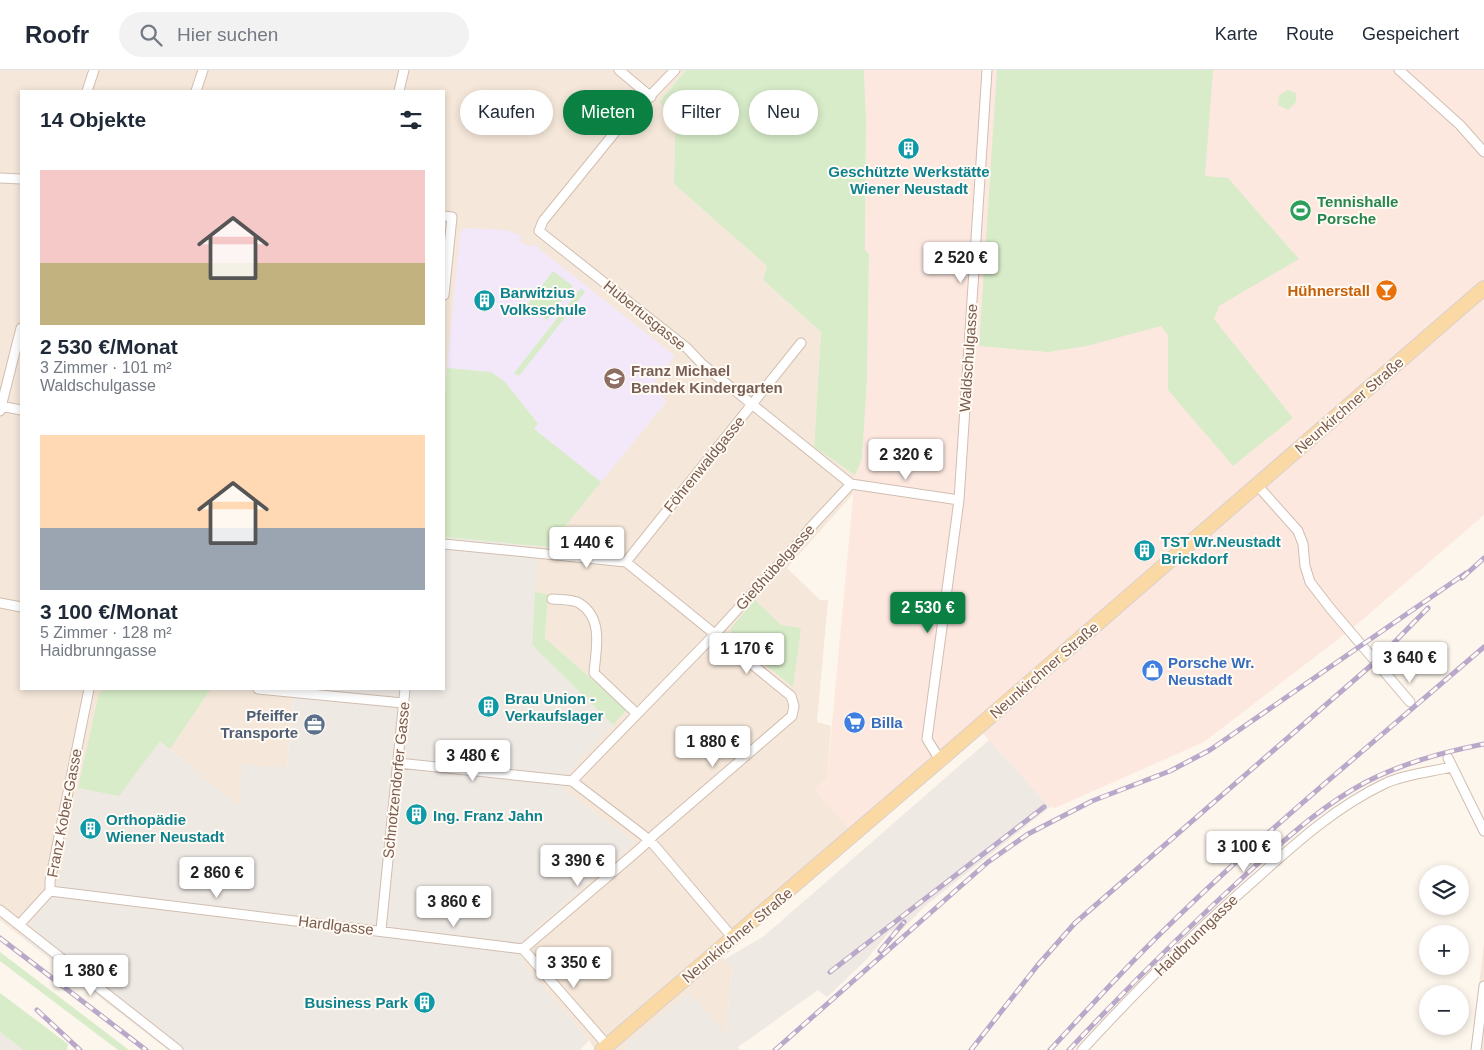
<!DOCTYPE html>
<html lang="de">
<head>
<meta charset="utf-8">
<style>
	body { margin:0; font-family:Arial,sans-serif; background:#f2f2f3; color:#1f2937; height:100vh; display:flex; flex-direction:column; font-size:19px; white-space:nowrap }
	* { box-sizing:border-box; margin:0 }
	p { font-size:16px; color:#747a83 }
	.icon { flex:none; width:28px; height:28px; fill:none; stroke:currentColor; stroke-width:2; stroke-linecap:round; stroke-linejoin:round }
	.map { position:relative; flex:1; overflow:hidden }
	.sheet { position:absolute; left:20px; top:20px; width:425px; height:600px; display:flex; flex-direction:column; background:#fff; border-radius:0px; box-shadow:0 2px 8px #0003 }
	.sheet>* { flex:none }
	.guide { position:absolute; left:460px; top:20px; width:475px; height:45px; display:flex; gap:10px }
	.buttons { position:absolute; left:1419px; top:795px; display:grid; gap:10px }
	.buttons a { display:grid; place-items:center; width:50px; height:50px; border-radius:50%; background:#fff; box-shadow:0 2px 8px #0003; font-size:25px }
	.price { position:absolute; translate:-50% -42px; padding:0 11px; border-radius:5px; background:#fff; color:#222; font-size:16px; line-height:32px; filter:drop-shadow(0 1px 2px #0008) }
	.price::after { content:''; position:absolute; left:50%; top:30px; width:15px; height:11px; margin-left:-8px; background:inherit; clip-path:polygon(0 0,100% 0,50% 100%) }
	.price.active { background:#0b8043; color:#fff }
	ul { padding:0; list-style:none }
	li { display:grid; align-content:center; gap:10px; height:265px; padding:0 20px }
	li span { display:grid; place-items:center; height:155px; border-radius:0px; color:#555 }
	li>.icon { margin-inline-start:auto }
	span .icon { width:90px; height:90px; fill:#fffc; stroke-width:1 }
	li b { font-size:21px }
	h2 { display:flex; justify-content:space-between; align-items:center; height:60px; padding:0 20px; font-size:21px }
	.pill { padding:0 18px; border-radius:22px; background:#fff; box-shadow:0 2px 8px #0003; font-size:18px; line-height:45px }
	.pill.active { background:#0b8043; color:#fff }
	header { display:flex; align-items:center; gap:30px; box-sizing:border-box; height:70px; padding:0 25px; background:#fff; border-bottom:1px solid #e0e1e3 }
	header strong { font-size:24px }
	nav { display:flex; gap:28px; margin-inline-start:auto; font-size:18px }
	.search { width:350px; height:45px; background:#f2f2f3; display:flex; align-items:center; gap:12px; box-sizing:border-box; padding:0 18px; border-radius:28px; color:#747a83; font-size:19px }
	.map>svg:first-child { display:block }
	.residential { fill:#f5e8da }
	.commercial { fill:#fde8e0 }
	.industrial { fill:#efe9e4 }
	.education { fill:#f3e8fa }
	.green { fill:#d8ecc9 }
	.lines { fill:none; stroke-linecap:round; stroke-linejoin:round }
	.minor-casing { stroke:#d1beb0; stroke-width:11 }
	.primary-casing { stroke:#dad1cd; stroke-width:16 }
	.minor { stroke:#fff; stroke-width:9 }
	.primary { stroke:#fbd9a5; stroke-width:14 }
	.rail-casing { stroke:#b9a8c9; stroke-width:5 }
	.rail { stroke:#fffaf3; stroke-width:3; stroke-dasharray:9; stroke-linecap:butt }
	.labels { text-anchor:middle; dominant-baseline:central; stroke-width:4; stroke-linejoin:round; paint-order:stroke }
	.culture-label { font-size:15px; font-weight:bold; fill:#0d838f; stroke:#fffaf3; text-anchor:start }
	.leisure-label { font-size:15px; font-weight:bold; fill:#27864d; stroke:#fffaf3; text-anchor:start }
	.food-label { font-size:15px; font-weight:bold; fill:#c56008; stroke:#fffaf3; text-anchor:end }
	.street-label { font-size:15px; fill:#7a5c4d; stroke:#fffaf3 }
	.education-label { font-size:15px; font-weight:bold; fill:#785e54; stroke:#fffaf3; text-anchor:start }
	.shop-label { font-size:15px; font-weight:bold; fill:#366cbe; stroke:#fffaf3; text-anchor:start }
	.service-label { font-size:15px; font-weight:bold; fill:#4e5e75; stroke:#fffaf3; text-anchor:end }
</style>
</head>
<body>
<header>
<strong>Roofr</strong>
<div class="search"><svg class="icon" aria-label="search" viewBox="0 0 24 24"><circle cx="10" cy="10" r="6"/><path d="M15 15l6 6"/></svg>Hier suchen</div>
<nav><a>Karte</a><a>Route</a><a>Gespeichert</a></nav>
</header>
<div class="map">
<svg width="1484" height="980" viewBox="0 0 1484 980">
	<rect width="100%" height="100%" fill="#fdf6ec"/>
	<!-- residential -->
	<path class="residential" d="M0,0H686L659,32L675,45L674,114L767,196L763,210L821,262L814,377L855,405L853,424L787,498L820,530H828L817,652L831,656L827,708L850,760L716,879L733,899L731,905L726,965L626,975L630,980H595L589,970L521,891L530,864L635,772L564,720L570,699L625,642V638L545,568L548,524L535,522L539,476L548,477L447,298L444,333V21H21V619H294L287,698L239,738L170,679L60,808L51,828L20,866L0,850Z
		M1484,874V980H1471Z"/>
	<!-- commercial -->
	<path class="commercial" d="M864,0H1484V445L1354,557L1204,672L1055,738L1050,737L979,659L850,760L814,719L827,708L855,405L862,389L867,311L869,184L865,180L866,48Z"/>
	<!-- industrial -->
	<path class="industrial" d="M444,467L539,476L532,575L613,655L571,699L564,720L635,772L530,864L521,891L589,970L580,980H168L20,866L51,828L60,808L78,718L119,726L160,671L239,737L242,694L287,698L294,619H444Z
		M989,670L1050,737L924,837L897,865L890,861L866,890L827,927L818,920L738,977L740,980H630L626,975L689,922L726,964L731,905L733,899L725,889L764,866Z
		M0,962L23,980H0Z"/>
	<!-- education -->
	<path class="education" d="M467,158L506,160L522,166L519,171L530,177L533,174L675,286L651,317L667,331L601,412L534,359L538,353L505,312L491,302L447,298L460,164L463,159Z"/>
	<!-- green -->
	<path class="green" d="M686,0H864L866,48L865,180L869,184L867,311L862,389L855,405L814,377L821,262L763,210L767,196L674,114L675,46L659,32Z
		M997,0H1213L1205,106L1228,108L1299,189L1219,236L1214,249L1293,348L1233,396L1168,320V265L1161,256L1087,276L1048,282L979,276Z
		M1288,20L1296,23V32L1288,40L1278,35L1279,25Z
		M553,201L573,216L547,250L527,235Z
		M581,218L585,222L519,306L514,303Z
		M447,298L491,302L505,312L538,354L534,359L601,412L548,477L444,467V333Z
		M535,522L548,524L545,568L625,638V642L613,655L532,575Z
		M755,530L781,555L801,558L793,617L732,568L731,558Z
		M104,619H186L210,620L170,679L160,671L119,726L78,718L99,623Z
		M0,882L129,980H118L0,891Z
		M0,923L68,974L67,980H23L0,962Z"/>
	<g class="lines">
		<defs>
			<path id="minor" d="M619,0L651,27
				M675,0L616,61L543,151L539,161L687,278L702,294L851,414L959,430
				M1399,0L1460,55L1484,82
				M87,21L94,0
				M196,21L203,0
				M399,21L404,0
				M0,108L21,109
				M444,146L452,147L444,225
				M0,336L21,340
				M0,341L21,258
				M1257,415L1298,461L1303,474L1305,496L1310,512L1330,538L1410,632
				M444,474L626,492L791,626L794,636L792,646L655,764L642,777L523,879
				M626,492L801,273
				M552,529C560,530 573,529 579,533C604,548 596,579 594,603L636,643
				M0,533L21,537
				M258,619L403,633
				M1448,688L1484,761
				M940,690L927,669L959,430L987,0
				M398,693L572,711L643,765L654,775L733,868
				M572,711L715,564L801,470L810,458L851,414
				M50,821L523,879L607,975
				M0,840L178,980
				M19,855L50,821V811L89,619
				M381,860L405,619
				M1082,980C1137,920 1196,861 1258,807C1297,772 1337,736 1386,713C1406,704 1430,702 1452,697
				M1476,980L1484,916"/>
			<path id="primary" d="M602,980L940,690L1484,218"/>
		</defs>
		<!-- minor casing -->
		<use href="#minor" class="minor-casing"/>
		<!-- primary casing -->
		<use href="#primary" class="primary-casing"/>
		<!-- minor -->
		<use href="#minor" class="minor"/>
		<!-- primary -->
		<use href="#primary" class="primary"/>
		<defs>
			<path id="rail" d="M1462,508L1484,488
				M0,868L146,980
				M880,881L904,852
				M830,902L1044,737
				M37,940L80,980
				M775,980L988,792L1028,764L1092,731L1170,701L1210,680L1466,503
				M971,980L1037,896L1075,853L1375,592L1428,538
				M1050,980C1083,944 1116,908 1151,873C1256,768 1372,674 1484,577
				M1069,980C1128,917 1188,857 1252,799C1288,767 1323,735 1366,712C1403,693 1443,682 1484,674"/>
		</defs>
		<!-- rail casing -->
		<use href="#rail" class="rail-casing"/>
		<!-- rail -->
		<use href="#rail" class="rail"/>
	</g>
	<!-- icons -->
	<defs>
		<symbol id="building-disc" viewBox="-11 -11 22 22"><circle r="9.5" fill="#0f9aa8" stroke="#fffaf3"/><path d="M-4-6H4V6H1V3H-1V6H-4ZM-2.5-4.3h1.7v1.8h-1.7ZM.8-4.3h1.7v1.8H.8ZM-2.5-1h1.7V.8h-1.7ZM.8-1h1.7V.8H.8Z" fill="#fff"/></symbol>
		<symbol id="stadium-disc" viewBox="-11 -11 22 22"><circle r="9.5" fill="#2e9e5b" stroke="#fffaf3"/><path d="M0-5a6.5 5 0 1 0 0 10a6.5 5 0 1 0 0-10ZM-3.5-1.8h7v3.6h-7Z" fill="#fff"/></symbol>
		<symbol id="bar-disc" viewBox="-11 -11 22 22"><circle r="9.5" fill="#e8710a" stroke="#fffaf3"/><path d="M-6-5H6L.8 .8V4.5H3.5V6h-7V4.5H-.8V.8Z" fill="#fff"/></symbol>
		<symbol id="school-disc" viewBox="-11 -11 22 22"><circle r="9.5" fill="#8d6e63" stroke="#fffaf3"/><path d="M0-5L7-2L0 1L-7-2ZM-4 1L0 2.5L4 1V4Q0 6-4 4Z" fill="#fff"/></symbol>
		<symbol id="shop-disc" viewBox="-11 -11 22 22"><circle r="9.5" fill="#3f7fe0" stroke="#fffaf3"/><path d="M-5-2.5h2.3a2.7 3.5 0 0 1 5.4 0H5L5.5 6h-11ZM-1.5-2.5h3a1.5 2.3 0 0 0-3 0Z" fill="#fff"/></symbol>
		<symbol id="supermarket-disc" viewBox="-11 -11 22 22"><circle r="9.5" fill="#3f7fe0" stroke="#fffaf3"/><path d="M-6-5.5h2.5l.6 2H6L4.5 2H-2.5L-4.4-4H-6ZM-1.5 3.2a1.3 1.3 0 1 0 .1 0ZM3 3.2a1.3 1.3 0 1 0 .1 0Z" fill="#fff"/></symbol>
		<symbol id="office-disc" viewBox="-11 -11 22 22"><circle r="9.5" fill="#5c6f8a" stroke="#fffaf3"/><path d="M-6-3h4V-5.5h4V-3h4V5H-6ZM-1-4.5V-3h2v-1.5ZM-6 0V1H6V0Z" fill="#fff"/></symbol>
	</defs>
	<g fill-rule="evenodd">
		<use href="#building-disc" x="896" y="66" width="25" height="25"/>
		<use href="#stadium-disc" x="1288" y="128" width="25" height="25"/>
		<use href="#bar-disc" x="1374" y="208" width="25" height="25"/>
		<use href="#building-disc" x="472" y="218" width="25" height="25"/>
		<use href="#school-disc" x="602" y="296" width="25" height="25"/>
		<use href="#building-disc" x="1132" y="468" width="25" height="25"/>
		<use href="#shop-disc" x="1140" y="588" width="25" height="25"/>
		<use href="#building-disc" x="476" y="624" width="25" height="25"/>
		<use href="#supermarket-disc" x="842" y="640" width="25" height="25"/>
		<use href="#office-disc" x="302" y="642" width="25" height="25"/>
		<use href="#building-disc" x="404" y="732" width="25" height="25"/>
		<use href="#building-disc" x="78" y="746" width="25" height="25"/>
		<use href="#building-disc" x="412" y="920" width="25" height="25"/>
	</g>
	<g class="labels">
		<!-- culture labels -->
		<g class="culture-label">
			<text x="909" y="101" text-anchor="middle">Geschützte Werkstätte<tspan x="909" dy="17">Wiener Neustadt</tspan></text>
			<text x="500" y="222">Barwitzius<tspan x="500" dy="17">Volksschule</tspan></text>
			<text x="1161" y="471">TST Wr.Neustadt<tspan x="1161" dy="17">Brickdorf</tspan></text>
			<text x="505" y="628">Brau Union -<tspan x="505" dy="17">Verkaufslager</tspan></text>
			<text x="433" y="745">Ing. Franz Jahn</text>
			<text x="106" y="749">Orthopädie<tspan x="106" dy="17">Wiener Neustadt</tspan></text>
			<text x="408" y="932" text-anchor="end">Business Park</text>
		</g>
		<!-- leisure labels -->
		<g class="leisure-label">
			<text x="1317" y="131">Tennishalle<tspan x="1317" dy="17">Porsche</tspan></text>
		</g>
		<!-- food labels -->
		<g class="food-label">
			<text x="1370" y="220">Hühnerstall</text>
		</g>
		<!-- street labels -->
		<g class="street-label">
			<text transform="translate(645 245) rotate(39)">Hubertusgasse</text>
			<text transform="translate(968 288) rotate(-86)">Waldschulgasse</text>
			<text transform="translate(1349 335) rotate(-41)">Neunkirchner Straße</text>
			<text transform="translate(704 394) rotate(-51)">Föhrenwaldgasse</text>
			<text transform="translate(775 497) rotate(-48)">Gießhübelgasse</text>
			<text transform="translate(1044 600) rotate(-41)">Neunkirchner Straße</text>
			<text transform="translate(396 710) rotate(-84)">Schnotzendorfer Gasse</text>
			<text transform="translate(64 743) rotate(-79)">Franz Kober-Gasse</text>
			<text transform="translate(336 855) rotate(7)">Hardlgasse</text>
			<text transform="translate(737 865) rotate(-40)">Neunkirchner Straße</text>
			<text transform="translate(1196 865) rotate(-44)">Haidbrunngasse</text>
		</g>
		<!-- education labels -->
		<g class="education-label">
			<text x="631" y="300">Franz Michael<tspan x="631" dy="17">Bendek Kindergarten</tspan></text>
		</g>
		<!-- shop labels -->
		<g class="shop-label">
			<text x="1168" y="592">Porsche Wr.<tspan x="1168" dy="17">Neustadt</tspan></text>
			<text x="871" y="652">Billa</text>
		</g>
		<!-- service labels -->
		<g class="service-label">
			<text x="298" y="645">Pfeiffer<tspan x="298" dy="17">Transporte</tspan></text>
		</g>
	</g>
</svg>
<div class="buttons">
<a><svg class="icon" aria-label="layers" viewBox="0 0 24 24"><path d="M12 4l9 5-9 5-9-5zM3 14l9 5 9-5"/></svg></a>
<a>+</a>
<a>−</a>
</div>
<b class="price" style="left:961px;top:214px">2 520 €</b>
<b class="price" style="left:906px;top:411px">2 320 €</b>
<b class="price" style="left:587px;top:499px">1 440 €</b>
<b class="price active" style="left:928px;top:564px">2 530 €</b>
<b class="price" style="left:747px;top:605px">1 170 €</b>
<b class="price" style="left:1410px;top:614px">3 640 €</b>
<b class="price" style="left:713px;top:698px">1 880 €</b>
<b class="price" style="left:473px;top:712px">3 480 €</b>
<b class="price" style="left:1244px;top:803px">3 100 €</b>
<b class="price" style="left:578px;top:817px">3 390 €</b>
<b class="price" style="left:217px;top:829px">2 860 €</b>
<b class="price" style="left:454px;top:858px">3 860 €</b>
<b class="price" style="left:574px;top:919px">3 350 €</b>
<b class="price" style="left:91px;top:927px">1 380 €</b>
<div class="guide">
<a class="pill">Kaufen</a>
<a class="pill active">Mieten</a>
<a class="pill">Filter</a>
<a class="pill">Neu</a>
</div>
<section class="sheet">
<h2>14 Objekte<svg class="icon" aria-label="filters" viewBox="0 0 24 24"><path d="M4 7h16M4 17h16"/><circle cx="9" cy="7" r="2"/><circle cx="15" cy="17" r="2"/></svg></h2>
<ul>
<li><span style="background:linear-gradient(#f6c9c9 60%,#c2b280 0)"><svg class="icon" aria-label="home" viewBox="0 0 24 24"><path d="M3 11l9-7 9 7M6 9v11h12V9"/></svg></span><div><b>2 530 €/Monat</b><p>3 Zimmer · 101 m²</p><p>Waldschulgasse</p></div></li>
<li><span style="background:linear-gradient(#ffd9b3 60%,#9aa5b1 0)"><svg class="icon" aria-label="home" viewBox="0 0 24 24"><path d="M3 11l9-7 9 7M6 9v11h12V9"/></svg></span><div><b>3 100 €/Monat</b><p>5 Zimmer · 128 m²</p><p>Haidbrunngasse</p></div></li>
</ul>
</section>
</div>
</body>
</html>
